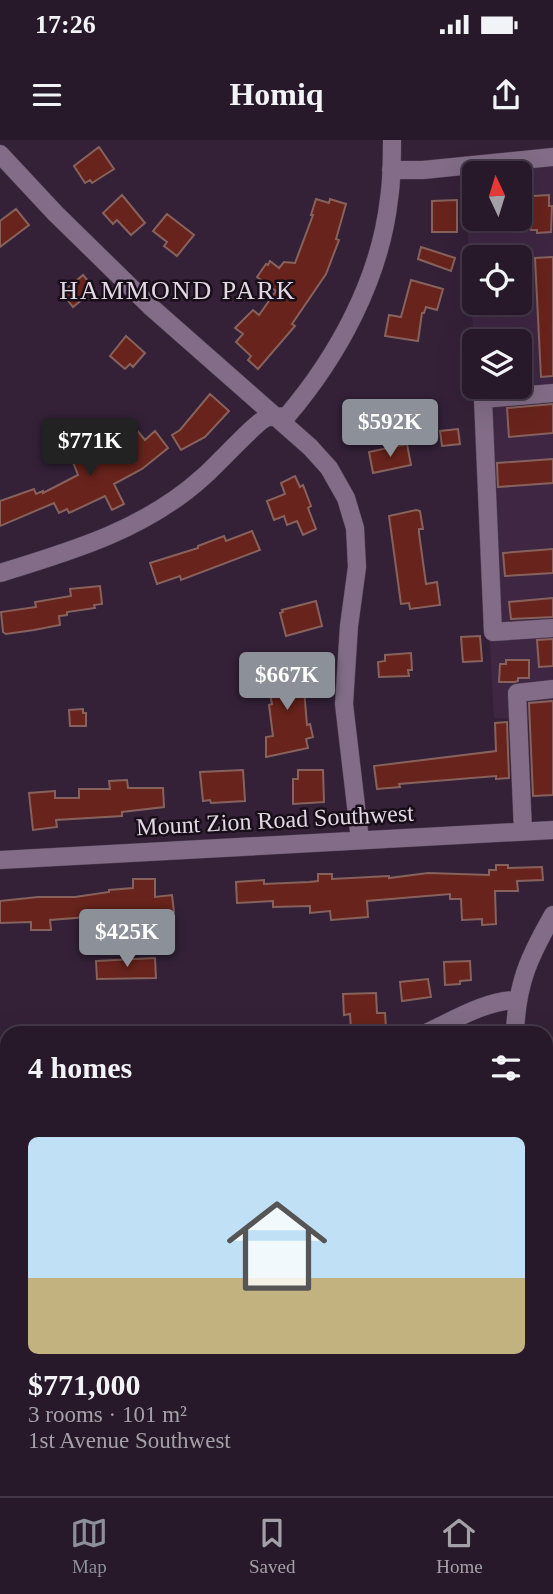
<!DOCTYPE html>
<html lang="en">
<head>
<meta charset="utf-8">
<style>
	body { margin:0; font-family:Georgia,serif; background:#2f2232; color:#f1f3f6; height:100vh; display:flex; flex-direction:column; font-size:26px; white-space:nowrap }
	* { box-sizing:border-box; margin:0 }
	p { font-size:23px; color:#a4a0a8 }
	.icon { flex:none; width:38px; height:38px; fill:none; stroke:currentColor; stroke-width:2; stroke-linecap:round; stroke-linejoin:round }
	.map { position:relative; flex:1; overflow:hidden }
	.drawer { position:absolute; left:0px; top:886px; width:553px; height:471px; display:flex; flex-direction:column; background:#27192a; border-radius:21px 21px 0 0; box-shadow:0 7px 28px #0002,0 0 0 2px #433847 }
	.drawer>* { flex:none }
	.needle { width:46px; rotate:356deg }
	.tools { position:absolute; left:462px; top:21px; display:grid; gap:14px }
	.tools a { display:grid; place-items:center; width:70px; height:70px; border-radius:10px; background:#27192a; box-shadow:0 7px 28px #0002,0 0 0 2px #433847; font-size:35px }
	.price { position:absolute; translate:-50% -60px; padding:0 16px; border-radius:7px; background:#8c9099; color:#fff; font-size:23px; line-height:46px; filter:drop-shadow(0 2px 4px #0008) }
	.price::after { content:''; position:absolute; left:50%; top:42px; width:21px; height:16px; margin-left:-10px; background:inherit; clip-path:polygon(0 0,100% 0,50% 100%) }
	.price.current { background:#222; color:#fff }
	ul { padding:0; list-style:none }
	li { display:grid; align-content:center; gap:14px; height:371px; padding:0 28px }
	li span { display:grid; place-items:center; height:217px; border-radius:10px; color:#555 }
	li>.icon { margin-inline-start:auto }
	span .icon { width:126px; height:126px; fill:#fffc; stroke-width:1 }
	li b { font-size:30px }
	h2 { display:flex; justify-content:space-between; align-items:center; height:84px; padding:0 28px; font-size:30px }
	.status { display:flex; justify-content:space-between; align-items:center; height:49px; padding:0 35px; background:#27192a; direction:ltr }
	.status svg { height:19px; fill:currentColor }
	header { display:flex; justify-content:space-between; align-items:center; height:91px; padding:0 28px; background:#27192a; font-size:32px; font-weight:700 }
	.menu { display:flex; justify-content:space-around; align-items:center; height:98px; border-top:2px solid #433847; background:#27192a; font-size:19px; color:#a4a0a8 }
	.menu a { display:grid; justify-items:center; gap:4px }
	.menu .current { color:#8c9099 }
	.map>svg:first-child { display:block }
	.built { fill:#3f2744; fill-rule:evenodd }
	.building { fill:#68231c; stroke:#87625c; stroke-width:2 }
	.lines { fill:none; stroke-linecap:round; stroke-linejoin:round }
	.minor-casing { stroke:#4f3e52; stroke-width:19 }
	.minor { stroke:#826c87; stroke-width:18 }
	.labels { text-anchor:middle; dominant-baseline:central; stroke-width:5; stroke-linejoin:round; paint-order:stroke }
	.street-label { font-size:24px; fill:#e3d6e5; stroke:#170e18 }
	.neighbourhood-label { font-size:26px; letter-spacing:2px; fill:#e3d6e5; stroke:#170e18 }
</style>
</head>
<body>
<div class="status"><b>17:26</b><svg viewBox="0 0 49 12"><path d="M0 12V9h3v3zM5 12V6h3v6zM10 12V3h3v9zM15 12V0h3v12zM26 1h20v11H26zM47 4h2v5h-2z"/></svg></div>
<header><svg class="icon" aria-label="menu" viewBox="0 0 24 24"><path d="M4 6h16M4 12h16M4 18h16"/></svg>Homiq<svg class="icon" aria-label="share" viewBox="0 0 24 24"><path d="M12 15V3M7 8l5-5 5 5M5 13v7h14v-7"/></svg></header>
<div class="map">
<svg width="553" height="1356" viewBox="0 0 553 1356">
	<rect width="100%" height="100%" fill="#342138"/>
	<!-- built -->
	<path class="built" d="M553,17V581L494,578L476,247H520V201H474V212L464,23ZM474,33H520V79H474ZM474,117H520V163H474Z"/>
	<!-- building -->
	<path class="building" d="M99,7L114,29L92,43L90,40L85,43L74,26Z
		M122,55L145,83L131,95L117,80L113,84L103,73Z
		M549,55V66H552L551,92L537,93V90H531V83L520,84V68H532V56Z
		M316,59L329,63L330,59L346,64L336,99L339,100L326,134L292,184L295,186L258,229L248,220L251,216L236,202L243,194L235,188L253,170L259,175L276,151L257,137L266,124L268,125L270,121L279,128L284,122L295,123L313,75H311Z
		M457,60V92H432V61Z
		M16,69L29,85L0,107V81Z
		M167,74L194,95L177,116L164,106L167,102L153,91Z
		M421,107L455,118L451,131L418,119Z
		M553,117V236L541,237L535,118Z
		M83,135L95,149L73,167L62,153Z
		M411,140L443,149L437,170L426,167L424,173H422L418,201L385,196L389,175L401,177Z
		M126,196L145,213L133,227L130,224L125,229L110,216Z
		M210,254L229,271L205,297L181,310L172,295L180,290Z
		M553,264V293L509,297L507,268Z
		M136,289L145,300L155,291L168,308L142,329L114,344L124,364L112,370L105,356L69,373L67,369L59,373L54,363L0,386V361L34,349L36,354L43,351V353L78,335L71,317L91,308L94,316L117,304Z
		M458,289L460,304L442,306L440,291Z
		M407,304L411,325L373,333L369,312Z
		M553,319V343L498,347L497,323Z
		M295,336L300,347L303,345L311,366L308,368L316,389L303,395L297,381L287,385L284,376L274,380L267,361L285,354L281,343Z
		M416,370L420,371L423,389H419V393L426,444L437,442L440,465L410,469L409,463L401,464L389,376Z
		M252,391L260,410L181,440L180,436L157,444L150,423L198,408V406L224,396L226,401Z
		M553,409V433L505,436L503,413Z
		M100,446L102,464L94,465L95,468L67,472V475L59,476L60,485L34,490L6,494L3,492L1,472L36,467L35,462L71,456L70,449Z
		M553,458V477L511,479L509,462Z
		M316,461L322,486L286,496L280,473L283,472L282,470Z
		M480,496L482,521L463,522L461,497Z
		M553,499V526L539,527L537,500Z
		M411,513L412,530H408L409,536L379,537L378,522L385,521V515Z
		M506,520H529V538H518V541L515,542H499L500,524H506Z
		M287,526V530L296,528L297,533L303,532L307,548L304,549L307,585L310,584L313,597L306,599L308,608L266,617V597L273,596L269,565L272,564L265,530Z
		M553,561V655L533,656L529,563Z
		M83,569V573H86V586H70L69,570Z
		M507,582L509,638L496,639V636L399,644L400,647L377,649L374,626L496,611L495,583Z
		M243,630L245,661L211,663L210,660L203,661L200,632Z
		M298,630H323L324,662L293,664V639H298Z
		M127,640L128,648H163L164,667L122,672V676L56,680L57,687L33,690L29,653L55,651V658H79V649H110L109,641Z
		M496,725H508V728L542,727L543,740L517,741L518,751H495L496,784L482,785V779L462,780L461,759H450V754L367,761L368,777L331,780L330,771L310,773V766L273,767V761L237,763L236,742L264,740V744L309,742L318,741V734H332V739L389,736V738L428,733L489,735V730H496Z
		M133,739H155V757L172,755L174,772L155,775L154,781L139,782V778H136L135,771L88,774V777L50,780L51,790H31V782L0,783V761L38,757H75L109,752V750L133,748Z
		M155,818L156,838L97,839L96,821Z
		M470,821L471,840L460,841V844L445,845L444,822Z
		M428,839L431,857L402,861L400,842Z
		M376,853L377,873H385L386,887L351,889L350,874L344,875L343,854Z"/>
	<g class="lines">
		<defs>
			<path id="minor" d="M0,14L55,73L151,167L310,307L329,328L346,358L355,388L357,427L349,486L344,564L360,700
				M391,30H423L553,17
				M553,253L483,259L493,492L553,488
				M0,433C72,411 146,389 203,337C215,327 256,282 266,278C271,276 281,277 287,276C338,216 380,139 389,59C392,40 392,20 392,0
				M523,691L517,553L553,549
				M0,720L553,690
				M428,892C456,879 485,861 516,860
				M515,892C517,843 529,817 553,775
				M0,971H7
				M0,1285H7
				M541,1349V1356"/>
		</defs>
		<!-- minor casing -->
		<use href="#minor" class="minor-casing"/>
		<!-- minor -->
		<use href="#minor" class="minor"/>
	</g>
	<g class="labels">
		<!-- street labels -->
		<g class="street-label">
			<text transform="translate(275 680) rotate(-3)">Mount Zion Road Southwest</text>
		</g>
		<!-- neighbourhood labels -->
		<g class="neighbourhood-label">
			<text x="178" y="150">HAMMOND PARK</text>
		</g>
	</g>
</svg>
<div class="tools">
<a><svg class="needle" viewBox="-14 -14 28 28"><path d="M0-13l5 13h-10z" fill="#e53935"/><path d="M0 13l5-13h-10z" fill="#a4a0a8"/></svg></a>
<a><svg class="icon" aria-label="locate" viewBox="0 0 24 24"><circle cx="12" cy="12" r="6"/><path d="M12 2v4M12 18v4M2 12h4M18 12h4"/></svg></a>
<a><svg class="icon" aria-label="layers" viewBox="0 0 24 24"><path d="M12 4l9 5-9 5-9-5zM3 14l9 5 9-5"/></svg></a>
</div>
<b class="price" style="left:390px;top:319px">$592K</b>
<b class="price current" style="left:90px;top:338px">$771K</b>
<b class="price" style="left:287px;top:572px">$667K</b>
<b class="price" style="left:127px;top:829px">$425K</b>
<section class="drawer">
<h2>4 homes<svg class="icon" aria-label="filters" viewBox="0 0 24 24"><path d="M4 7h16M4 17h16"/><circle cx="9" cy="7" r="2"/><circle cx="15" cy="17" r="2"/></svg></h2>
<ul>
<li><span style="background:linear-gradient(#bfe0f5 65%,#c2b280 0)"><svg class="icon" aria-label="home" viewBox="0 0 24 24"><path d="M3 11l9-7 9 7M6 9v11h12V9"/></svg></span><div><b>$771,000</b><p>3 rooms · 101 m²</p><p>1st Avenue Southwest</p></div></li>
</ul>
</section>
</div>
<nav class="menu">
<a class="current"><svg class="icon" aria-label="map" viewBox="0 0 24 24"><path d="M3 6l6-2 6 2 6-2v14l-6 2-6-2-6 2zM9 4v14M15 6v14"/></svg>Map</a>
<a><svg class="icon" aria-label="saved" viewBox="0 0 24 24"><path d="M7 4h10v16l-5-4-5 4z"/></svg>Saved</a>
<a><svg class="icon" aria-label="home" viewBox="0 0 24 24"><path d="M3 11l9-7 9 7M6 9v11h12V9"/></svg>Home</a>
</nav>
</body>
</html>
